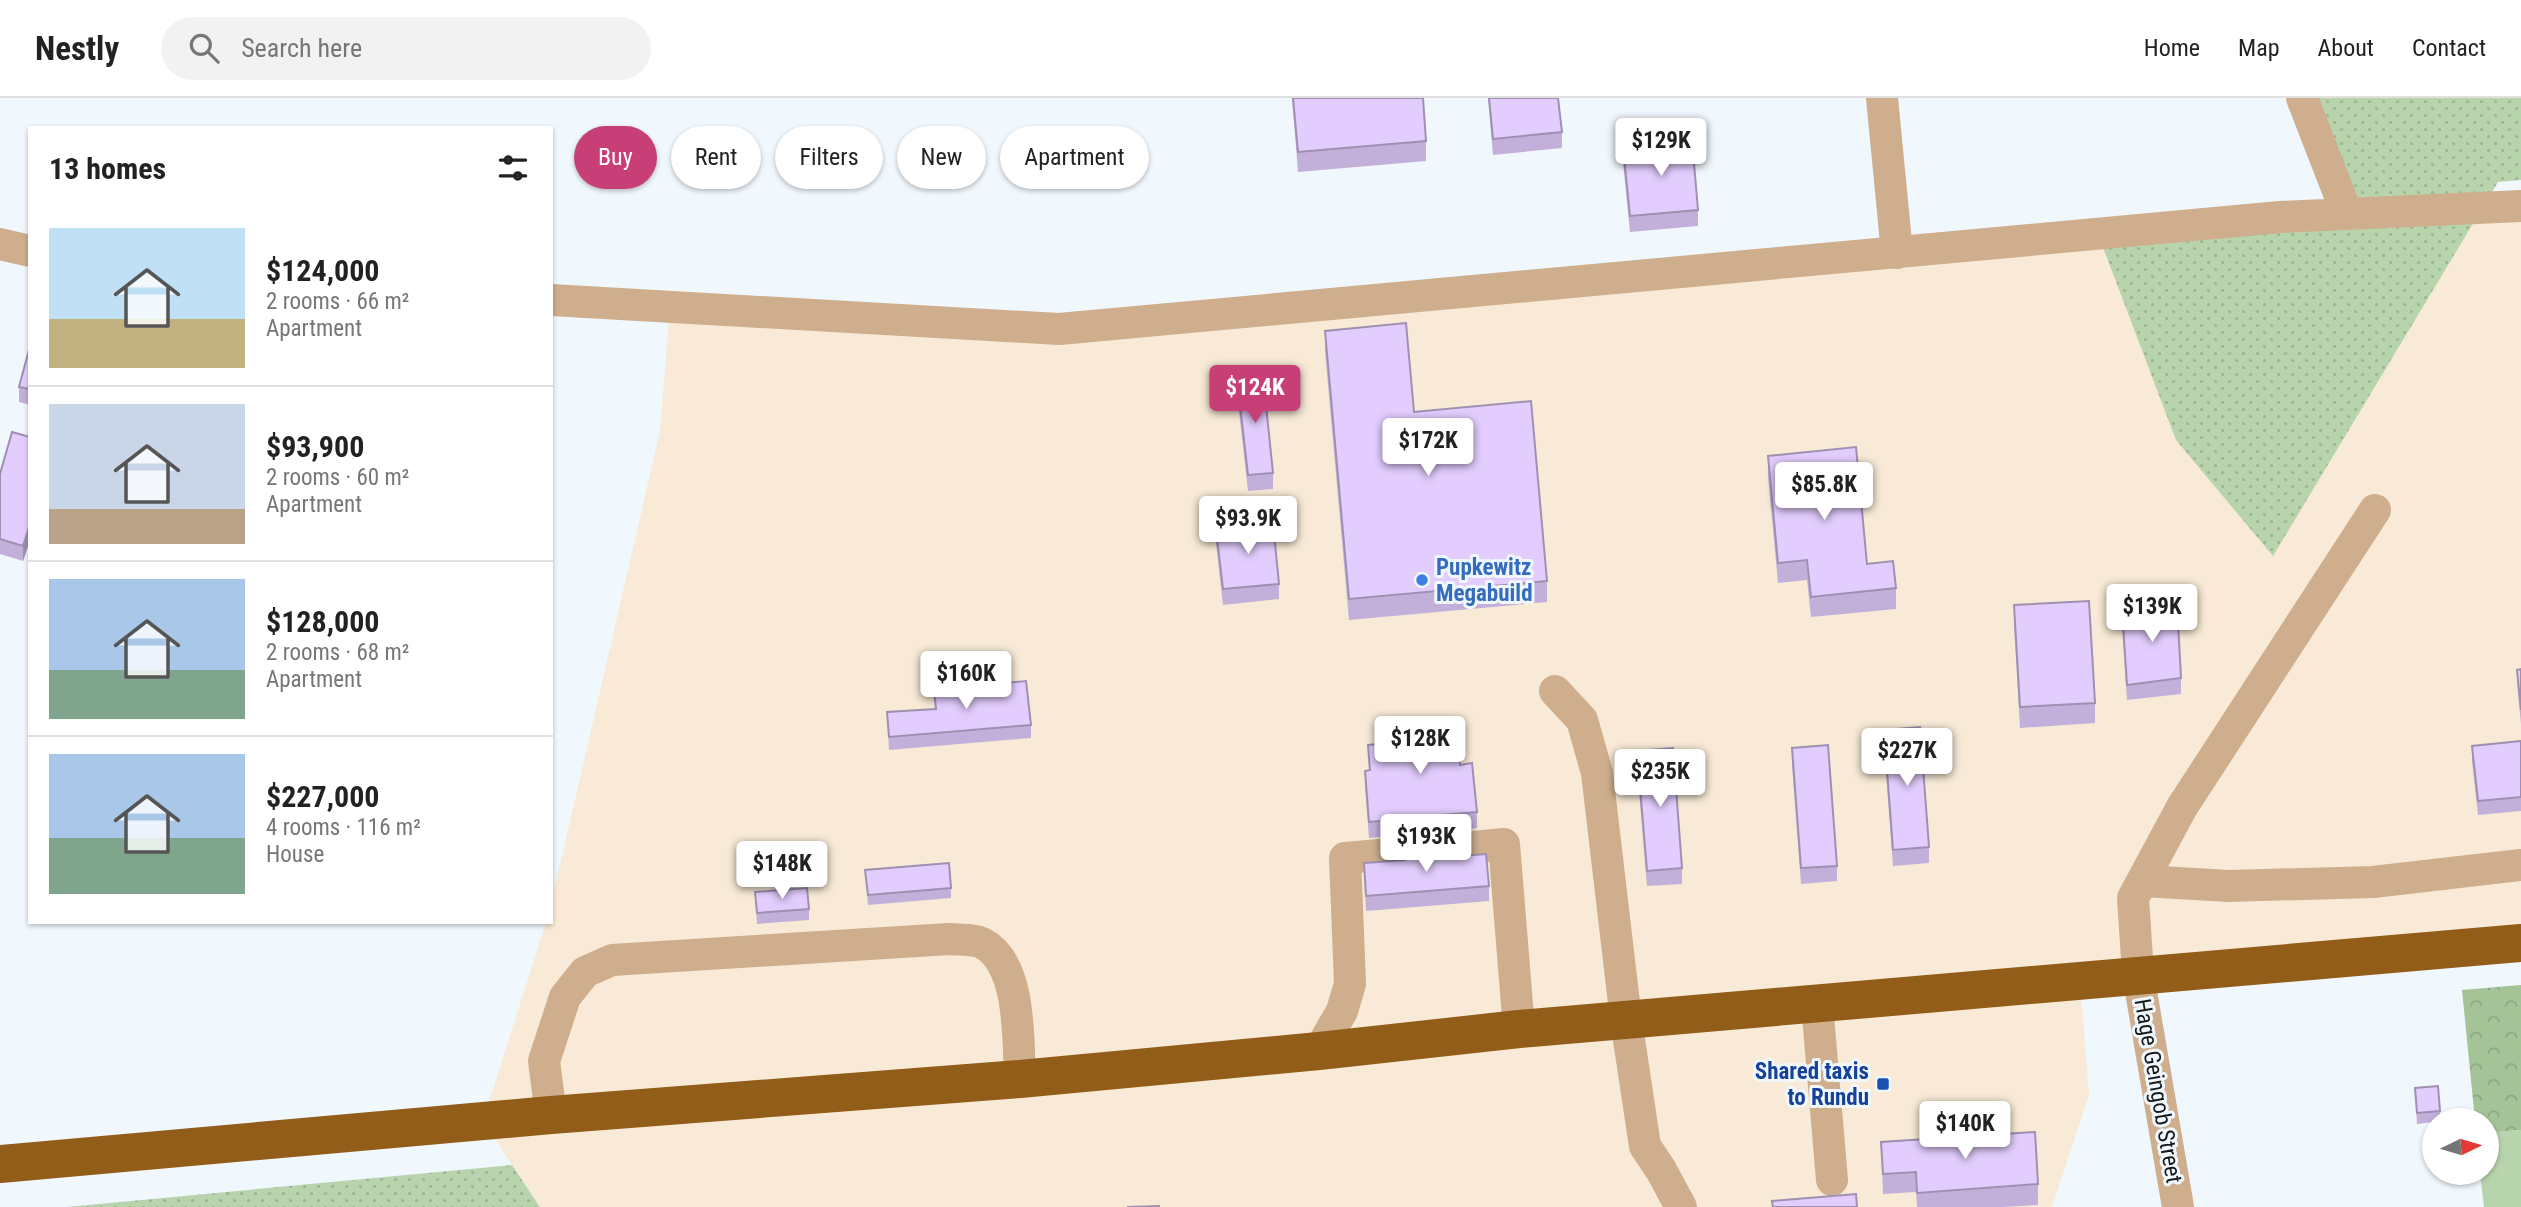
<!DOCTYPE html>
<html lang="en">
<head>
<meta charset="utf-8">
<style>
	body { margin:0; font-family:"Roboto Condensed",sans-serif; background:#f2f2f2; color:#222; height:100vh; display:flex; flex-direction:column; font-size:26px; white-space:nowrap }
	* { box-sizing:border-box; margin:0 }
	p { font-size:23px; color:#767676 }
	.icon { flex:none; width:38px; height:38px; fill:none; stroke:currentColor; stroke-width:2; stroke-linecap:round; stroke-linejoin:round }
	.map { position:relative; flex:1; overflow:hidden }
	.side { position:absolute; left:28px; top:28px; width:525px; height:798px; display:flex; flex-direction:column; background:#fff; border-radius:0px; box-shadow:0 2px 5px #0004 }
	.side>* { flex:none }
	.hud { position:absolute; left:574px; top:28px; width:665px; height:63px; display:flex; gap:14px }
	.needle { width:46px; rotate:85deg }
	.fabs { position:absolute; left:2422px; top:1010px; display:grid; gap:14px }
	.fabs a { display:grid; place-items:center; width:77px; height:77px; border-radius:50%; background:#fff; box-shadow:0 2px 5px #0004; font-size:35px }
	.price { position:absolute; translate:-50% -60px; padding:0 16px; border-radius:7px; background:#fff; color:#222; font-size:23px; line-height:46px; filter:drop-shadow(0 2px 4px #0008) }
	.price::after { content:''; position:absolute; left:50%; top:42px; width:21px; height:16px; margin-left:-10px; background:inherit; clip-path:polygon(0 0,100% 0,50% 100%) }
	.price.current { background:#c83f78; color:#fff }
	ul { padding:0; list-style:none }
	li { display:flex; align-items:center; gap:21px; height:175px; padding:0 21px }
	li+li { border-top:2px solid #e0e0e0 }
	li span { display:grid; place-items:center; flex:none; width:196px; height:140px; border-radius:0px; color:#555 }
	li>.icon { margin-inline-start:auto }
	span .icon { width:84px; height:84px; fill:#fffc; stroke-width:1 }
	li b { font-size:30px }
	h2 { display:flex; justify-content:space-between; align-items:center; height:84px; padding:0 21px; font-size:30px }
	.tag { padding:0 24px; border-radius:32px; background:#fff; box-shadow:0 2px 5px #0004; font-size:24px; line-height:63px }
	.tag.current { background:#c83f78; color:#fff }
	header { display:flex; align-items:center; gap:42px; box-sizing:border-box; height:98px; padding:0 35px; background:#fff; border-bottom:2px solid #e0e0e0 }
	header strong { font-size:33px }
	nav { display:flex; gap:38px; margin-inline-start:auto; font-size:24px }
	.search { width:490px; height:63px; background:#f2f2f2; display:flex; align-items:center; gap:18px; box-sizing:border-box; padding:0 24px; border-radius:38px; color:#767676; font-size:26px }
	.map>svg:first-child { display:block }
	.commercial { fill:#f8ead6 }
	.grass { fill:url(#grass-dots) }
	.forest { fill:url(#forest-crowns) }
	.pitch { fill:#b8d4ac }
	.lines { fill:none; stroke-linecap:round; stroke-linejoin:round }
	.minor { stroke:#ceae8d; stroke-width:32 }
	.highway { stroke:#915d19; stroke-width:38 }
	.wall { fill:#c3b0da }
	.shaded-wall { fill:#9f90b2 }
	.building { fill:#e3cdfe; stroke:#9f90b2; stroke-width:2 }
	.shop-dot { fill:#3f7fe0; stroke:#f0f7fd; stroke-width:2.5 }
	.transit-dot { fill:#1a4fb4; stroke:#f0f7fd; stroke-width:2.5 }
	.labels { text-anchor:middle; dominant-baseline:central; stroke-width:6; stroke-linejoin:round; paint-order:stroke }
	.shop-label { font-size:23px; font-weight:bold; fill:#366cbe; stroke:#f0f7fd; text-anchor:start }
	.transit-label { font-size:23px; font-weight:bold; fill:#164399; stroke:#f0f7fd; text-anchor:end }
	.street-label { font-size:23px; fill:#17191c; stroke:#f0f7fd }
</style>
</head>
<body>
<header>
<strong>Nestly</strong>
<div class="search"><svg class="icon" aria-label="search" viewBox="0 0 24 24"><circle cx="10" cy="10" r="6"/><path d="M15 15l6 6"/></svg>Search here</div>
<nav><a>Home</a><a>Map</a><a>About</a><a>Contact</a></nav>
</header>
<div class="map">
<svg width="2521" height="1109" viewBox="0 0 2521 1109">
	<defs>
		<pattern id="grass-dots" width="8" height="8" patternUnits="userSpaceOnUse" patternTransform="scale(1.75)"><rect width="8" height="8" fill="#b8d4ac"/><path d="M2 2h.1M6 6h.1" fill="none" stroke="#9db593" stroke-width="1.8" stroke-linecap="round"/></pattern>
		<pattern id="forest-crowns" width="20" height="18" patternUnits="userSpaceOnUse" patternTransform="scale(1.75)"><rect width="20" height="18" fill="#a4c396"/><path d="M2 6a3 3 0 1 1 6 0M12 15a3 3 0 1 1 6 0" fill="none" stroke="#8ca781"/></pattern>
	</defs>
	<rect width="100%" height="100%" fill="#f0f7fd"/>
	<!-- commercial -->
	<path class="commercial" d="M2521,102V845L2080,882L2089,997L2052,1109H540L483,1023L546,824H551V806L660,333L670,209L1059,231Z"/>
	<!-- grass -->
	<path class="grass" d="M2302,0H2521V82L2498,84L2273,458L2176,342L2098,136L2347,116Z
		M512,1067L540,1109H67Z"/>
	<!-- forest -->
	<path class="forest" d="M2521,887V1032L2487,1035V1022H2475L2462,892Z"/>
	<!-- pitch -->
	<path class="pitch" d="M2521,1032V1109H2484L2480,1075L2487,1074V1035Z"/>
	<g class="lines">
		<!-- minor -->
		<path class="minor" d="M1882,0L1897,155
			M2302,0L2347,116
			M0,146L30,153
			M551,202L1059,231L2280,119L2521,108
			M1555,593L1582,622L1597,675L1626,922L1645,1048L1661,1072L1681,1109
			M1433,753L1504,746L1519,931
			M2143,783L2229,788L2373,784L2521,767
			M1817,906L1832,1082
			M1319,953L1342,913L1350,886L1345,760L1403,755
			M551,1017L544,963L565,899L585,874L612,862L949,841C959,842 973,841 982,845C1022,865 1018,943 1020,981
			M2178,1109L2138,876L2133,800L2182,709L2375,412"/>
		<!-- highway -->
		<path class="highway" d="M0,1066L551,1017L1020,981L1319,953L1519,931L2521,845"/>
	</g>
	<!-- wall -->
	<path class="wall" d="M1292,0H1423L1426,43V63L1298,74Z
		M1488,0H1558L1562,34V50L1493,57Z
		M1623,49L1698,112V128L1630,134L1623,64Z
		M1325,233L1414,314L1547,483V504L1349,522L1325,253Z
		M30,248V307L19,304V289Z
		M1237,280L1273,375V391L1248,393L1237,296Z
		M30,339V442L23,463L0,456V376Z
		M1768,358L1867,466L1896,490V511L1811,519L1807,482L1778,485L1768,379Z
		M1216,431L1279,486V501L1223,507L1216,446Z
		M2014,507L2095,605V625L2020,630L2014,527Z
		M2122,511L2181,580V596L2127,602L2122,527Z
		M2521,571V626L2517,586V572Z
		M934,592L1031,627V640L889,652L887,614L935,611Z
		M1402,626L1460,667L1477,714V730L1431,734L1417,744L1410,738L1402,737L1369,740L1365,689V673L1369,672L1368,647L1402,644Z
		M1884,632L1929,749V765L1893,768L1884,648Z
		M2521,643V713L2478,717L2472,663V648Z
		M1792,650L1837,768V783L1801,786L1792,666Z
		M1637,653L1682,770V786L1647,788L1637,669Z
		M1413,755L1435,760L1489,788V803L1366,813L1364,765L1405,762Z
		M865,772L951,790V800L868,807Z
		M755,794L809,811V822L757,826Z
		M2415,990L2440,1013V1022H2434V1024L2417,1026Z
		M1881,1044L2038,1086V1107L2003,1109H1917L1916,1094L1883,1096Z"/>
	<!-- shaded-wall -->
	<path class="shaded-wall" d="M30,426V442L23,463V448Z
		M1431,718V734L1417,744V728Z"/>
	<!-- building -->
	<path class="building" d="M1293,0H1423L1426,43L1298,54Z
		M1489,0H1558L1562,34L1493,41Z
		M1692,42L1698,112L1630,118L1623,49Z
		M1406,225L1414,314L1531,303L1547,483L1349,501L1325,233Z
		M30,248V291L19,289Z
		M1263,278L1273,375L1248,377L1237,280Z
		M12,334L30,339V426L23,448L0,441V376Z
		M1856,349L1867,466L1893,463L1896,490L1811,499L1807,462L1778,465L1768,358Z
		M1273,425L1279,486L1223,491L1216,431Z
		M2089,503L2095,605L2020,609L2014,507Z
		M2177,506L2181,580L2127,587L2122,511Z
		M2521,571V612L2517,572Z
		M1026,583L1031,627L889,639L887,614L936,611L934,592Z
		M1456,622L1460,667L1472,665L1477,714L1431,718L1417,728L1410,722L1402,721L1369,724L1365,673L1370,672L1368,647L1403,644L1402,626Z
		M1920,629L1929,749L1893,752L1884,632Z
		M2521,643V699L2478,703L2472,648Z
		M1828,647L1837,768L1801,770L1792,650Z
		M1673,650L1682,770L1647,773L1637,653Z
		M1419,749L1426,754L1434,756L1435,760L1486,756L1489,788L1366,798L1364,765L1405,762V758L1413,755Z
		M949,765L951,790L868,797L865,772Z
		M807,790L809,811L757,815L755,794Z
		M2438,988L2440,1013L2417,1015L2415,990Z
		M2035,1034L2038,1086L1917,1095L1916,1074L1883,1076L1881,1044Z
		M1856,1096L1857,1109H1773L1772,1103Z
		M1159,1108V1109H1127Z"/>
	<!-- markers -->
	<circle class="shop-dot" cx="1422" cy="482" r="7"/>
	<rect class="transit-dot" x="1876" y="979" width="14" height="14" rx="3.5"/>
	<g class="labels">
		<!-- shop labels -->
		<g class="shop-label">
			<text x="1436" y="469">Pupkewitz<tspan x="1436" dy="26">Megabuild</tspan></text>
		</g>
		<!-- transit labels -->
		<g class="transit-label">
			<text x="1869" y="973">Shared taxis<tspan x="1869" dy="26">to Rundu</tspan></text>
		</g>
		<!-- street labels -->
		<g class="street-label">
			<text transform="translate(2158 993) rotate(80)">Hage Geingob Street</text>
		</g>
	</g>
</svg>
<div class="fabs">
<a><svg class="needle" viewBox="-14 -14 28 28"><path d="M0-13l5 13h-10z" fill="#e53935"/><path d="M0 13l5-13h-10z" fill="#767676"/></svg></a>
</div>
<b class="price" style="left:1661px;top:80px">$129K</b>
<b class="price current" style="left:1255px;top:327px">$124K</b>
<b class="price" style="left:1428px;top:380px">$172K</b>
<b class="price" style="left:1824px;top:424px">$85.8K</b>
<b class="price" style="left:1248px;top:458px">$93.9K</b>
<b class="price" style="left:2152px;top:546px">$139K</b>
<b class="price" style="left:966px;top:613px">$160K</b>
<b class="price" style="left:1420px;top:678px">$128K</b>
<b class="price" style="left:1907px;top:690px">$227K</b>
<b class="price" style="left:1660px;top:711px">$235K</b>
<b class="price" style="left:1426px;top:776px">$193K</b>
<b class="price" style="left:782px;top:803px">$148K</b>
<b class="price" style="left:1965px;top:1063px">$140K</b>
<div class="hud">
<a class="tag current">Buy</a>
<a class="tag">Rent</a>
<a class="tag">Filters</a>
<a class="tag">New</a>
<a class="tag">Apartment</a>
</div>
<section class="side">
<h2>13 homes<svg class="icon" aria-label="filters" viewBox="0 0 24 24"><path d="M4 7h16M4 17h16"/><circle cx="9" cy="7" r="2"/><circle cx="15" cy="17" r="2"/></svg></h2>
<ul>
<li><span style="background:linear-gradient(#bfe0f5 65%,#c2b280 0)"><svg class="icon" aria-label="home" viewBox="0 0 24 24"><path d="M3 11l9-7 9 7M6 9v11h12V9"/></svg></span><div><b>$124,000</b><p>2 rooms · 66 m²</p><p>Apartment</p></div></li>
<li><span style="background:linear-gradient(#c9d6e8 75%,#b9a48a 0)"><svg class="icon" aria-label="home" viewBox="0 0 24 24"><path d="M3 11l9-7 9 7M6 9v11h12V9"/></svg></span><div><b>$93,900</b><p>2 rooms · 60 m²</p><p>Apartment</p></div></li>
<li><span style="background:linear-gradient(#a9c7e8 65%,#7fa58c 0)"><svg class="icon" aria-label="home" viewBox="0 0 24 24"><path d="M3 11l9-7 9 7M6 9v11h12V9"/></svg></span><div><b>$128,000</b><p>2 rooms · 68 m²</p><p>Apartment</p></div></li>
<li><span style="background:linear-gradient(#a9c7e8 60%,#7fa58c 0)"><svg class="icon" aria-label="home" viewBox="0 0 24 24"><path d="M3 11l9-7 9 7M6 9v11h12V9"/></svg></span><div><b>$227,000</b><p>4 rooms · 116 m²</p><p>House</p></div></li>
</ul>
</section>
</div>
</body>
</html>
